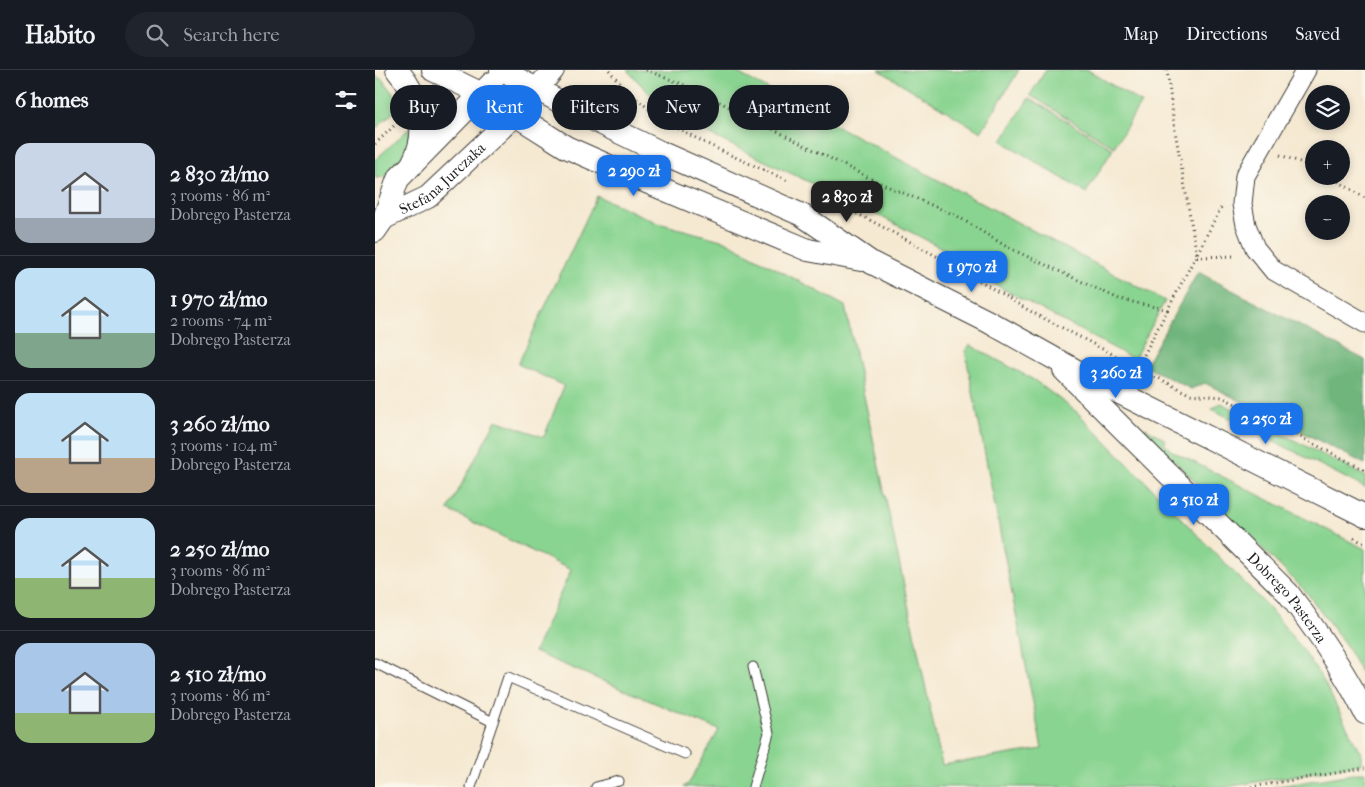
<!DOCTYPE html>
<html lang="en">
<head>
<meta charset="utf-8">
<style>
	body { margin:0; font-family:"IM FELL French Canon",serif; background:#20242c; color:#f1f3f6; height:100vh; display:flex; flex-direction:column; font-size:19px; white-space:nowrap }
	* { box-sizing:border-box; margin:0 }
	p { font-size:16px; color:#9ea1a6 }
	.icon { flex:none; width:28px; height:28px; fill:none; stroke:currentColor; stroke-width:2; stroke-linecap:round; stroke-linejoin:round }
	.map { position:relative; flex:1; overflow:hidden }
	.details { display:flex; flex-direction:column; background:#171b24; width:375px }
	.details>* { flex:none }
	.banner { position:absolute; left:15px; top:15px; width:475px; height:45px; display:flex; gap:10px }
	.fabs { position:absolute; left:930px; top:15px; display:grid; gap:10px }
	.fabs a { display:grid; place-items:center; width:45px; height:45px; border-radius:50%; background:#171b24; box-shadow:0 2px 8px #0003; font-size:25px }
	.price { position:absolute; translate:-50% -42px; padding:0 11px; border-radius:10px; background:#1a73e8; color:#fff; font-size:16px; line-height:32px; filter:drop-shadow(0 1px 2px #0008) }
	.price::after { content:''; position:absolute; left:50%; top:30px; width:15px; height:11px; margin-left:-8px; background:inherit; clip-path:polygon(0 0,100% 0,50% 100%) }
	.price.current { background:#222; color:#fff }
	ul { padding:0; list-style:none }
	li { display:flex; align-items:center; gap:15px; height:125px; padding:0 15px }
	li+li { border-top:1px solid #363941 }
	li span { display:grid; place-items:center; flex:none; width:140px; height:100px; border-radius:15px; color:#555 }
	li>.icon { margin-inline-start:auto }
	span .icon { width:60px; height:60px; fill:#fffc; stroke-width:1 }
	li b { font-size:21px }
	h2 { display:flex; justify-content:space-between; align-items:center; height:60px; padding:0 15px; font-size:21px }
	.chip { padding:0 18px; border-radius:22px; background:#171b24; box-shadow:0 2px 8px #0003; font-size:18px; line-height:45px }
	.chip.current { background:#1a73e8; color:#fff }
	header { display:flex; align-items:center; gap:30px; box-sizing:border-box; height:70px; padding:0 25px; background:#171b24; border-bottom:1px solid #363941 }
	header strong { font-size:24px }
	nav { display:flex; gap:28px; margin-inline-start:auto; font-size:18px }
	.search { width:350px; height:45px; background:#20242c; display:flex; align-items:center; gap:12px; box-sizing:border-box; padding:0 18px; border-radius:28px; color:#9ea1a6; font-size:19px }
	main { display:flex; flex:1; min-height:0 }
	.map>svg:first-child { display:block }
	.green { fill:#8ad491; stroke:#537856 }
	.forest { fill:#6fb67b; stroke:#46694c }
	.lines { fill:none; stroke-linecap:round; stroke-linejoin:round }
	.service-casing { stroke:#3d3b37; stroke-width:11 }
	.minor-casing { stroke:#3d3b37; stroke-width:21 }
	.tertiary-casing { stroke:#3d3b37; stroke-width:24 }
	.path { stroke:#3d3b37; stroke-width:3; stroke-dasharray:1 4; stroke-linecap:butt }
	.service { stroke:#fff; stroke-width:9 }
	.minor { stroke:#fff; stroke-width:19 }
	.tertiary { stroke:#fff; stroke-width:22 }
	.labels { text-anchor:middle; dominant-baseline:central; stroke-width:5; stroke-linejoin:round; paint-order:stroke }
	.street-label { font-size:15px; fill:#1c1c1c; stroke:#fbf7ec }
</style>
</head>
<body>
<header>
<strong>Habito</strong>
<div class="search"><svg class="icon" aria-label="search" viewBox="0 0 24 24"><circle cx="10" cy="10" r="6"/><path d="M15 15l6 6"/></svg>Search here</div>
<nav><a>Map</a><a>Directions</a><a>Saved</a></nav>
</header>
<main>
<section class="details">
<h2>6 homes<svg class="icon" aria-label="filters" viewBox="0 0 24 24"><path d="M4 7h16M4 17h16"/><circle cx="9" cy="7" r="2"/><circle cx="15" cy="17" r="2"/></svg></h2>
<ul>
<li><span style="background:linear-gradient(#c9d6e8 75%,#9aa5b1 0)"><svg class="icon" aria-label="home" viewBox="0 0 24 24"><path d="M3 11l9-7 9 7M6 9v11h12V9"/></svg></span><div><b>2 830 zł/mo</b><p>3 rooms · 86 m²</p><p>Dobrego Pasterza</p></div></li>
<li><span style="background:linear-gradient(#bfe0f5 65%,#7fa58c 0)"><svg class="icon" aria-label="home" viewBox="0 0 24 24"><path d="M3 11l9-7 9 7M6 9v11h12V9"/></svg></span><div><b>1 970 zł/mo</b><p>2 rooms · 74 m²</p><p>Dobrego Pasterza</p></div></li>
<li><span style="background:linear-gradient(#bfe0f5 65%,#b9a48a 0)"><svg class="icon" aria-label="home" viewBox="0 0 24 24"><path d="M3 11l9-7 9 7M6 9v11h12V9"/></svg></span><div><b>3 260 zł/mo</b><p>3 rooms · 104 m²</p><p>Dobrego Pasterza</p></div></li>
<li><span style="background:linear-gradient(#bfe0f5 60%,#8fb573 0)"><svg class="icon" aria-label="home" viewBox="0 0 24 24"><path d="M3 11l9-7 9 7M6 9v11h12V9"/></svg></span><div><b>2 250 zł/mo</b><p>3 rooms · 86 m²</p><p>Dobrego Pasterza</p></div></li>
<li><span style="background:linear-gradient(#a9c7e8 70%,#8fb573 0)"><svg class="icon" aria-label="home" viewBox="0 0 24 24"><path d="M3 11l9-7 9 7M6 9v11h12V9"/></svg></span><div><b>2 510 zł/mo</b><p>3 rooms · 86 m²</p><p>Dobrego Pasterza</p></div></li>
</ul>
</section>
<div class="map">
<svg width="990" height="717" viewBox="0 0 990 717">
	<rect width="100%" height="100%" fill="#fbf7ec"/>
	<filter id="ink" filterUnits="userSpaceOnUse"><feTurbulence type="fractalNoise" baseFrequency=".02" numOctaves="2"/><feDisplacementMap in="SourceGraphic" scale="10" xChannelSelector="R" yChannelSelector="G"/><feConvolveMatrix kernelMatrix="1 2 1 2 8 2 1 2 1" color-interpolation-filters="sRGB"/></filter>
	<filter id="wash" filterUnits="userSpaceOnUse"><feTurbulence type="fractalNoise" baseFrequency=".0096" numOctaves="4" result="noise"/><feDisplacementMap in="SourceGraphic" scale="20" xChannelSelector="R" yChannelSelector="G"/><feGaussianBlur stdDeviation="1.12" result="paint"/><feColorMatrix in="noise" values="0 0 0 0 0 0 0 0 0 0 0 0 0 0 0 0 0 1.4 0 .05"/><feComposite in="paint" operator="in"/></filter>
	<g filter="url(#wash)">
		<rect width="100%" height="100%" fill="#f5e9d2"/>
		<!-- green -->
		<path class="green" d="M252,0H357L790,231L759,289L617,213L592,191L495,141L308,52L293,43Z
			M504,0H644L606,62Z
			M671,0H713L766,33L739,77L655,25Z
			M0,6L8,10L24,32L20,41L0,59Z
			M654,28L738,79L711,123L627,71Z
			M36,57C34,77 26,108 0,108V90Z
			M222,126L283,153L350,171L470,236L567,695L667,679L590,281L595,275L659,310L703,343L894,538L925,576L948,610L986,684V694L852,717H309L314,713L344,660L159,582L196,500L73,440L121,350L169,367L189,316L143,294Z
			M846,333L990,406V418L837,339Z
			M771,358L791,370L789,374L797,381L990,479V609L970,574L932,523L770,362L769,359Z
			M990,702V713L985,717H899Z"/>
		<!-- forest -->
		<path class="forest" d="M823,202L990,290V394L830,313L816,319L770,296Z"/>
	</g>
	<g filter="url(#ink)">
		<g class="lines">
			<defs>
				<path id="service" d="M0,593L118,652
					M96,717L133,607L310,684
					M221,717L244,711
					M378,717L394,663L378,597"/>
				<path id="minor" d="M931,0L870,106L867,134L871,155L880,178L898,200L990,253"/>
				<g id="tertiary">
					<path d="M22,0C44,25 55,61 38,92"/>
					<path d="M58,0L107,24L191,77L250,103L433,180L486,190"/>
					<path d="M126,0L223,52L287,83L427,145L497,193L612,251L709,305L990,446"/>
					<path id="s1" d="M9,148L53,127L140,45L178,0"/>
					<path d="M0,161L9,148L23,109L117,13"/>
					<path id="s2" d="M689,300L913,523C942,561 969,600 990,643"/>
				</g>
			</defs>
			<!-- service casing -->
			<use href="#service" class="service-casing"/>
			<!-- minor casing -->
			<use href="#minor" class="minor-casing"/>
			<!-- tertiary casing -->
			<use href="#tertiary" class="tertiary-casing"/>
			<!-- path -->
			<path class="path" d="M234,0C279,57 349,81 413,111
				M271,0L317,18L498,110L582,146L632,177L744,229L793,240
				M792,0L800,61L822,186
				M0,74L22,53
				M905,85L939,97
				M955,106L990,128
				M441,124L491,148L589,201L653,240L814,324L847,327L990,400
				M822,187L861,186
				M762,298L846,138
				M979,468L990,474
				M876,717L990,698"/>
			<!-- service -->
			<use href="#service" class="service"/>
			<!-- minor -->
			<use href="#minor" class="minor"/>
			<!-- tertiary -->
			<use href="#tertiary" class="tertiary"/>
		</g>
	</g>
	<g class="labels">
		<!-- street labels -->
		<g class="street-label">
			<text stroke="none"><textPath href="#s1" startOffset="71">Stefana Jurczaka</textPath></text>
			<text stroke="none"><textPath href="#s2" startOffset="319">Dobrego Pasterza</textPath></text>
		</g>
	</g>
</svg>
<div class="fabs">
<a><svg class="icon" aria-label="layers" viewBox="0 0 24 24"><path d="M12 4l9 5-9 5-9-5zM3 14l9 5 9-5"/></svg></a>
<a>+</a>
<a>−</a>
</div>
<b class="price" style="left:259px;top:127px">2 290 zł</b>
<b class="price current" style="left:472px;top:153px">2 830 zł</b>
<b class="price" style="left:597px;top:223px">1 970 zł</b>
<b class="price" style="left:741px;top:329px">3 260 zł</b>
<b class="price" style="left:891px;top:375px">2 250 zł</b>
<b class="price" style="left:819px;top:456px">2 510 zł</b>
<div class="banner">
<a class="chip">Buy</a>
<a class="chip current">Rent</a>
<a class="chip">Filters</a>
<a class="chip">New</a>
<a class="chip">Apartment</a>
</div>
</div>
</main>
</body>
</html>
